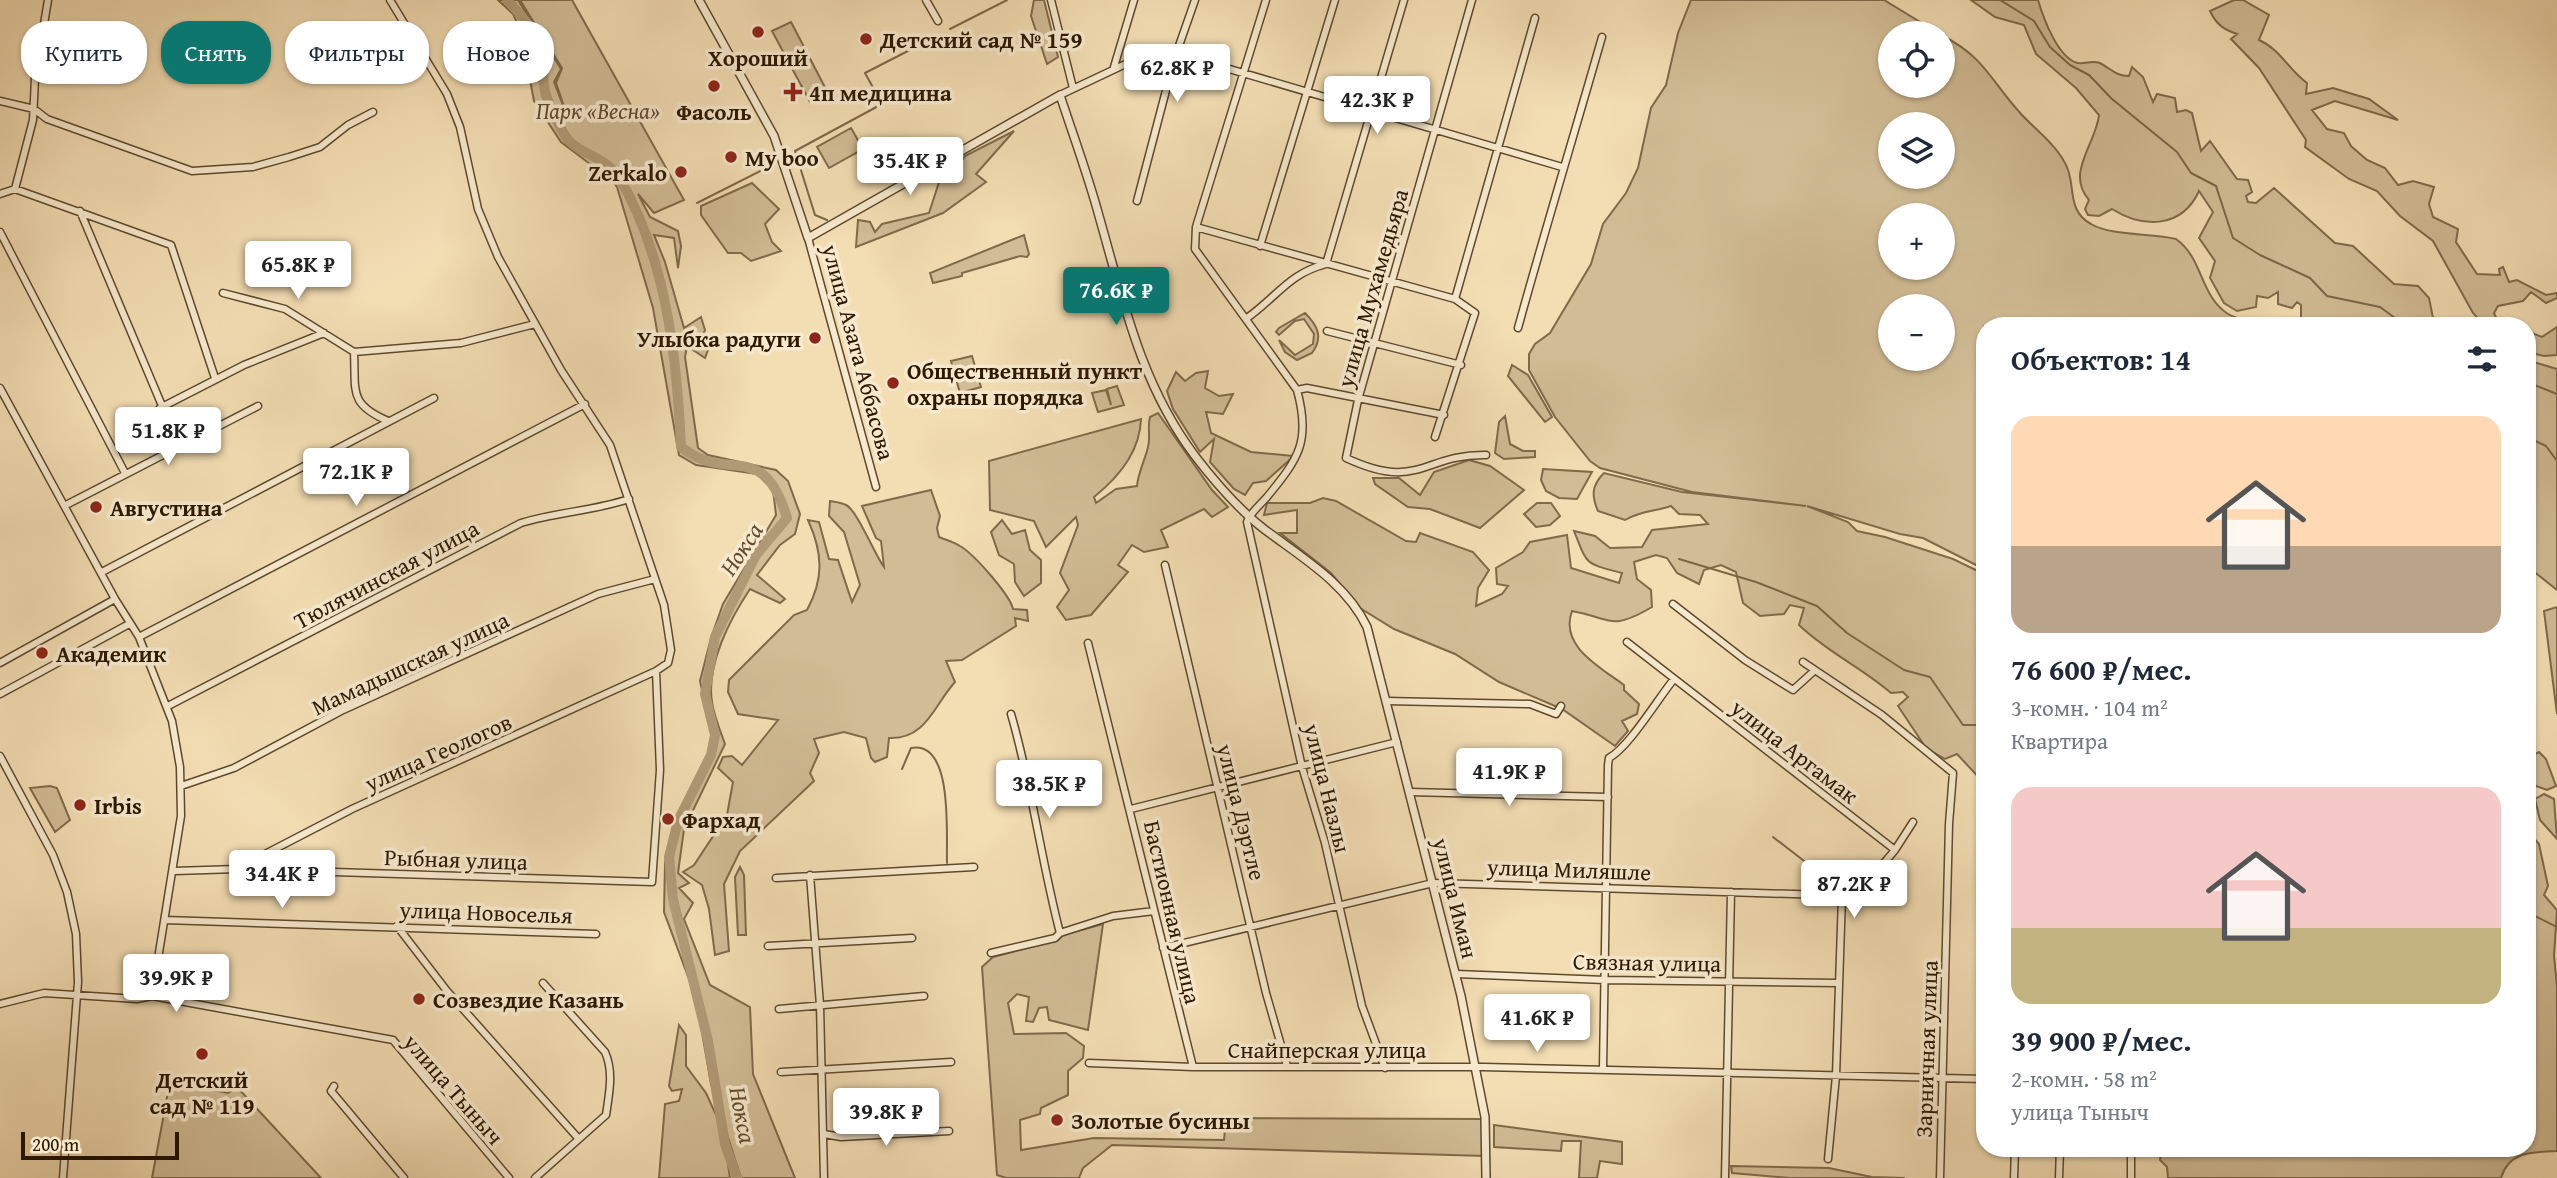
<!DOCTYPE html>
<html lang="ru">
<head>
<meta charset="utf-8">
<style>
	body { margin:0; font-family:"Gentium Book Plus",serif; background:#f2f2f3; color:#1f2937; height:100vh; display:flex; flex-direction:column; font-size:26px; white-space:nowrap }
	* { box-sizing:border-box; margin:0 }
	p { font-size:23px; color:#747a83 }
	.icon { flex:none; width:38px; height:38px; fill:none; stroke:currentColor; stroke-width:2; stroke-linecap:round; stroke-linejoin:round }
	.map { position:relative; flex:1; overflow:hidden }
	.side { position:absolute; left:1976px; top:317px; width:560px; height:840px; display:flex; flex-direction:column; background:#fff; border-radius:28px; box-shadow:0 2px 5px #0004 }
	.side>* { flex:none }
	.top-card { position:absolute; left:21px; top:21px; width:665px; height:63px; display:flex; gap:14px }
	.tools { position:absolute; left:1878px; top:21px; display:grid; gap:14px }
	.tools a { display:grid; place-items:center; width:77px; height:77px; border-radius:50%; background:#fff; box-shadow:0 2px 5px #0004; font-size:35px }
	.scale { position:absolute; left:21px; bottom:18px; width:158px; box-sizing:border-box; padding-left:7px; border:4px solid #2d1800; border-top:0; font-size:19px; line-height:24px; white-space:nowrap; color:#2d1800; -webkit-text-stroke:5px #f7e9ce; paint-order:stroke }
	.price { position:absolute; translate:-50% -60px; padding:0 16px; border-radius:7px; background:#fff; color:#222; font-size:23px; line-height:46px; filter:drop-shadow(0 2px 4px #0008) }
	.price::after { content:''; position:absolute; left:50%; top:42px; width:21px; height:16px; margin-left:-10px; background:inherit; clip-path:polygon(0 0,100% 0,50% 100%) }
	.price.active { background:#0f766e; color:#fff }
	ul { padding:0; list-style:none }
	li { display:grid; align-content:center; gap:14px; height:371px; padding:0 35px }
	li span { display:grid; place-items:center; height:217px; border-radius:21px; color:#555 }
	li>.icon { margin-inline-start:auto }
	span .icon { width:126px; height:126px; fill:#fffc; stroke-width:1 }
	li b { font-size:30px }
	h2 { display:flex; justify-content:space-between; align-items:center; height:84px; padding:0 35px; font-size:30px }
	.tag { padding:0 24px; border-radius:28px; background:#fff; box-shadow:0 2px 5px #0004; font-size:24px; line-height:63px }
	.tag.active { background:#0f766e; color:#fff }
	.map>svg:first-child { display:block }
	.green { fill:#d1bc95; stroke:#7f6a4a; stroke-width:2; fill-rule:evenodd }
	.lines { fill:none; stroke-linecap:round; stroke-linejoin:round }
	.stream { stroke:#7c6647; stroke-width:2 }
	.river { stroke:#b09a76; stroke-width:10 }
	.minor-casing { stroke:#5e492d; stroke-width:9 }
	.tertiary-casing { stroke:#5e492d; stroke-width:10 }
	.minor { stroke:#f7e9ce; stroke-width:6 }
	.tertiary { stroke:#f7e9ce; stroke-width:7 }
	.poi-dot { fill:#8f2418; stroke:#f7e9ce; stroke-width:2.5 }
	.labels { text-anchor:middle; dominant-baseline:central; stroke-width:7; stroke-linejoin:round; paint-order:stroke }
	.poi-label { font-size:23px; font-weight:bold; fill:#2d1800; stroke:#f7e9ce; text-anchor:start }
	.park-label { font-size:23px; font-style:italic; fill:#5e492d; stroke:#f7e9ce }
	.street-label { font-size:23px; fill:#2d1800; stroke:#f7e9ce }
	.water-label { font-size:24px; font-style:italic; fill:#614c2f; stroke:#f7e9ce }
</style>
</head>
<body>
<div class="map">
<svg width="2557" height="1178" viewBox="0 0 2557 1178">
	<rect width="100%" height="100%" fill="#f3ddb3"/>
	<filter id="stains"><feTurbulence type="fractalNoise" baseFrequency=".00286" numOctaves="4"/><feColorMatrix values="0 0 0 0 .2 0 0 0 0 .09 0 0 0 0 .02 0 0 0 .5 -.17"/></filter>
	<radialGradient id="worn" r=".72"><stop offset=".6" stop-color="#630" stop-opacity="0"/><stop offset="1" stop-color="#630" stop-opacity=".3"/></radialGradient>
	<!-- green -->
	<path class="green" d="M498,0H518L561,69L554,82L568,118L556,83L562,68L520,0H572L684,200L654,213L638,194L650,217L678,231L681,246L678,268L674,238L654,235L665,262L684,328L701,317L705,330L702,339L708,350L705,358L687,346L685,357L698,448L708,455L776,470L788,481L800,514L795,534L780,545L757,575L785,599L780,603L750,589C730,619 706,665 712,702C714,716 720,730 725,744L684,829L678,873L689,883L679,888L693,903L684,919L710,985L750,1007L753,1074L795,1178H741L711,1084L696,998L664,912L665,863L676,821L708,755L712,736L700,681L711,638L723,604L776,515L773,490L757,474L696,465L679,455L653,308L617,187L606,171L590,164L561,142L534,101L521,31L513,14Z
		M1034,0H1044L1058,57L1047,64L1031,16Z
		M1691,0H1884L1938,33H1890V86H1942L1943,36C1986,58 1991,82 2022,115C2036,130 2055,144 2065,163C2077,183 2065,210 2091,224C2111,236 2151,233 2176,239C2203,258 2200,296 2228,314C2241,322 2256,320 2270,325L1984,326V569L1923,538L1900,534L1807,506L1848,522L1857,531L1885,537L1953,559L1984,574V783L1957,754L1945,759L1926,748L1898,706L1908,697L1903,692L1891,693C1862,668 1827,652 1799,625L1804,608L1790,605L1784,614L1760,616L1743,603L1736,572L1721,565L1704,570L1699,584L1677,573L1667,558L1656,555L1634,562L1637,579L1651,590L1652,607C1611,631 1613,619 1572,611C1559,646 1600,667 1624,685V690L1639,704L1637,714L1622,721L1628,731L1615,746L1562,709L1499,682L1455,654L1394,629L1360,608L1331,573L1280,533H1297V510L1264,515L1267,503H1310L1323,498L1336,501L1406,541L1416,542L1420,533L1473,552L1489,570L1478,588L1476,606L1502,594L1508,586L1497,584L1496,568L1523,552L1530,542L1567,535L1571,568L1619,583L1622,573C1584,563 1588,566 1574,531L1595,536L1610,548L1642,547L1652,530L1708,524L1700,515L1679,514L1671,506C1654,512 1643,510 1625,520L1598,511C1591,495 1592,485 1604,473L1682,492L1806,506L1692,492L1600,468L1590,461L1555,417L1529,370V354L1535,344L1550,333L1591,264L1603,224L1626,193L1638,168L1651,108L1666,85L1678,33ZM1890,124H1942V177H1890ZM1890,215H1942V268H1890ZM1890,306H1942V359H1890Z
		M1971,0H2038C2043,17 2058,59 2078,63C2086,64 2092,60 2100,63C2111,69 2116,76 2129,76L2132,67L2143,77L2153,102L2157,94L2175,98L2177,112L2186,110L2192,113L2201,151L2210,141L2237,179L2248,180L2252,192L2246,196L2248,202L2256,203L2274,188L2335,243L2353,246L2394,284L2418,286L2429,298L2433,318L2444,319L2451,325L2342,326L2332,321L2305,325L2301,319V305L2297,302L2292,308L2278,304V292L2268,298L2257,296L2256,307L2237,311L2224,303L2210,278L2215,261L2199,238L2213,212L2199,191C2182,228 2144,229 2112,209L2099,216L2088,215L2085,209L2089,200C2065,173 2096,144 2099,115L2076,88L2036,54L2024,25L1995,17Z
		M2234,0H2243L2269,15L2259,40C2280,49 2289,70 2307,83L2306,94L2333,88L2369,99L2398,120L2335,101L2312,110L2327,129L2344,133L2351,146L2367,160L2385,168L2398,185L2413,181L2434,187L2429,204L2433,217L2458,229L2456,242L2477,274L2500,275L2499,269L2503,267L2509,282L2517,280L2546,295L2557,293V298L2546,303L2531,292L2523,301L2498,306L2494,313L2498,322L2512,325H2484L2473,313L2433,241L2400,216L2377,191L2349,179L2305,147L2306,140L2259,68L2231,39L2237,34C2224,30 2216,24 2210,11Z
		M791,22L828,93L810,102L772,31Z
		M851,128L863,149L829,168L817,147Z
		M1014,131L976,174L986,182L943,213L856,247L858,220L870,222L875,232L882,224L929,213L942,173L961,162L965,156Z
		M752,183L779,209L765,224L772,242L781,251L751,261L741,253H728L701,215V206Z
		M1024,235L1029,254L1027,257L1020,256L962,273V276L933,283L930,273Z
		M1305,313C1317,325 1324,337 1312,353L1297,360L1285,352L1279,340L1295,355L1313,344L1314,334L1304,319L1295,321L1279,335L1276,332L1279,328Z
		M2557,327V355L2544,356L2527,352V331L2542,337Z
		M972,356L981,387L960,393L951,361Z
		M2527,360L2557,369V590L2527,566Z
		M1512,365L1528,375L1552,417L1545,422L1508,376Z
		M1208,371L1205,388L1219,396L1233,394L1223,414L1206,412L1211,433L1251,452L1294,456L1266,481L1253,483L1245,495L1234,489L1210,462L1214,439L1200,452L1173,409L1167,391L1176,372L1185,381L1196,373Z
		M1117,386L1124,405L1098,412L1092,393L1106,390L1111,405L1107,389Z
		M1158,413L1212,490L1228,507L1212,517L1204,509L1161,530L1168,547L1144,552L1132,545L1118,565L1128,572L1091,615L1066,620L1057,607L1069,590L1060,573L1078,525L1076,517L1046,547L1034,521L990,510L989,461L1141,419C1140,452 1119,477 1094,497L1096,503L1116,489L1137,486C1138,473 1145,460 1148,447C1151,437 1147,427 1150,417Z
		M1505,416L1510,444L1523,451H1535V457L1504,459L1495,453L1499,422Z
		M1469,460L1490,466L1524,490L1480,528L1430,509L1408,507L1375,484L1373,478H1399L1420,495L1434,472Z
		M1543,469L1592,472L1577,499L1559,498L1546,491L1541,480Z
		M931,490L940,516L937,528L939,537C946,540 954,542 960,546C974,554 1010,595 1013,609L1027,610L1028,621L1015,618L1016,626L962,660L946,661L955,682C934,705 926,740 889,738L887,757L875,762L871,758L866,738L844,732L814,739L819,753L810,773L814,781L740,851L724,884L729,951L715,955L709,909L702,885L683,872L694,865L727,815L733,782L718,768L723,757L732,756L742,765L778,720L738,714L728,692L729,680L794,615L807,610C824,579 823,553 808,520L819,522L829,559L838,560L852,602L860,585L844,532L829,516L830,501C835,502 842,503 846,505C857,510 875,555 884,567L881,541L876,538L862,506Z
		M1537,503H1551L1560,516L1550,525L1536,527L1524,514Z
		M1002,520L1012,534L1025,530L1030,550L1041,560V583L1024,596L1015,582L1014,564L999,555L991,532Z
		M2557,607V714L2544,611Z
		M2539,752L2546,759L2556,786L2547,790L2528,783L2532,776L2527,758Z
		M50,786L57,788L70,820L55,832L30,788Z
		M2544,794L2554,799L2557,839L2540,820L2535,799Z
		M2527,810L2530,834L2539,844L2548,886L2544,895L2557,910L2554,956L2557,987V1151C2533,1152 2509,1151 2501,1178H2168L2167,1167L2160,1160L2162,1148H2527Z
		M740,867L744,875L746,935H738L735,877Z
		M1103,924L1088,1030L1049,1020L1047,1007L1039,1008L1033,1022L1026,1021L1029,997L1017,994L1008,1003L1014,1034L1066,1033L1084,1046L1083,1058L1068,1071V1095L1041,1108L1040,1114L1020,1120L1021,1150L1094,1138L1224,1140L1226,1118L1482,1119L1485,1156L1112,1145L1083,1168L1079,1178H1006L997,1175L982,967L993,957L1058,940L1063,935Z
		M679,1025L686,1035V1066L706,1093L723,1130L730,1178H659L665,1104L679,1101L682,1089L672,1091L669,1086Z
		M170,1081L228,1093L237,1087L321,1178H152Z
		M1494,1125L1622,1142V1164L1600,1161L1597,1178H1579L1581,1141H1562L1561,1151L1494,1147Z
		M1731,1166L1829,1168L1872,1177L1905,1178H1790L1732,1173Z"/>
	<g class="lines">
		<!-- stream -->
		<path class="stream" d="M2000,0L2034,21L2050,47L2070,65L2089,75L2112,99L2177,152L2191,173L2216,186L2233,238L2260,255L2310,278L2327,296L2380,307L2406,326
			M950,29L1007,0
			M697,203L770,166
			M827,220L815,215L795,151L882,104L865,73L937,36
			M2527,382L2557,394
			M2527,437L2546,446L2557,461
			M1679,559L1756,582L1817,606L1847,633L1904,670L1930,677L1963,725H1984
			M902,769L911,748C954,740 946,835 947,863
			M1773,837L1808,864L1811,869
			M2527,912L2557,927"/>
		<!-- river -->
		<path class="river" d="M507,0C520,14 534,29 540,48C545,62 541,80 546,95C550,107 557,122 564,134C576,155 606,155 620,179C666,258 677,357 681,447C729,485 763,437 787,518L756,555L715,637L705,694L715,735L711,755L678,821L669,857L673,899L708,1041L725,1144L737,1178"/>
		<defs>
			<path id="minor" d="M926,0L938,21
				M1051,0L1073,88
				M1266,0L1196,227L1195,249L1297,390C1311,441 1299,458 1267,497C1260,505 1250,513 1247,522L1302,767L1325,843L1362,1006L1385,1068
				M1472,0L1358,400L1346,458C1419,492 1423,454 1486,455
				M1114,67L1134,0
				M1060,95L1132,61L1209,63L1562,167
				M0,101L34,109L47,119L192,171L253,167L289,157L320,147L348,125L373,112
				M15,189L33,120L35,78L48,0
				M0,194L15,189L171,245L215,378
				M1137,201L1174,60L1195,0
				M80,211L179,446
				M1196,227L1455,299L1475,313L1435,437
				M0,232L125,473
				M808,238L876,487
				M1260,246L1335,0
				M223,293L285,309L354,352
				M1455,299L1535,18
				M1247,318C1278,296 1288,274 1326,264L1404,0
				M1518,328C1545,230 1574,135 1602,37
				M1327,331L1461,365
				M354,352L461,343L535,324
				M354,352C356,391 348,404 388,421
				M0,388L115,599L139,637L172,721L180,767L181,816L152,996
				M1297,390L1307,388L1444,415
				M160,408L244,365L324,333
				M66,505L258,406
				M1165,565L1266,993L1287,1066
				M102,572L434,398
				M1673,604L1745,660L1793,690L1814,671
				M139,637L585,404
				M1627,642L1895,850
				M1088,643L1193,1067
				M1803,662L1882,715L1953,773L1949,824L1940,1178
				M0,663L115,599
				M0,694L129,624
				M1386,701L1530,704L1556,714L1561,706
				M168,706L521,523C557,512 593,511 629,499
				M1011,714C1032,786 1041,860 1060,933
				M0,756L53,855L67,892L76,934L78,982L63,1178
				M181,786L234,768L341,711L598,594L655,579
				M1410,792L1608,797
				M1131,809L1397,742
				M240,867L352,809L656,671
				M174,871L237,869L652,882L660,770L656,671L668,663L671,650L664,605L610,445L561,370L498,257L478,209L460,127L447,94L390,0
				M810,875L820,1005L824,1178
				M776,878L974,867
				M165,920L596,934
				M397,926L447,991L578,1138
				M768,946L912,938
				M1163,948L1433,883L1856,896L1895,850L1913,822
				M991,953L1055,938L1060,933L1113,916L1154,911
				M1456,974L1605,980L1838,983
				M0,1004L44,993L137,999L152,996L393,1040L509,1178
				M779,1009L924,996
				M1089,1063L1193,1067H1483L1984,1079
				M1603,1069L1608,765L1609,758C1629,747 1657,700 1674,679
				M781,1072L951,1062
				M334,1086L331,1091L404,1178
				M824,1134L841,1137L949,1131
				M2131,1148V1178
				M1828,1159L1836,1076L1842,896
				M535,1178L606,1115C609,1094 614,1072 605,1052L543,983
				M1725,1178L1731,892
				M2014,1178L2015,1148
				M2059,1178L2060,1148"/>
			<path id="tertiary" d="M699,0L774,136L808,238L1060,95C1073,135 1088,175 1099,216C1123,300 1141,385 1195,456C1215,482 1238,509 1264,529C1301,557 1346,583 1367,627L1461,996L1485,1117L1486,1178"/>
		</defs>
		<!-- minor casing -->
		<use href="#minor" class="minor-casing"/>
		<!-- tertiary casing -->
		<use href="#tertiary" class="tertiary-casing"/>
		<!-- minor -->
		<use href="#minor" class="minor"/>
		<!-- tertiary -->
		<use href="#tertiary" class="tertiary"/>
	</g>
	<!-- markers -->
	<g class="poi-dot">
		<circle cx="758" cy="32" r="7"/>
		<circle cx="866" cy="39" r="7"/>
		<circle cx="714" cy="86" r="7"/>
		<path d="M789.5 81.5h7v7h7v7h-7v7h-7v-7h-7v-7h7z"/>
		<circle cx="731" cy="157" r="7"/>
		<circle cx="681" cy="172" r="7"/>
		<circle cx="815" cy="338" r="7"/>
		<circle cx="893" cy="383" r="7"/>
		<circle cx="96" cy="507" r="7"/>
		<circle cx="42" cy="653" r="7"/>
		<circle cx="80" cy="805" r="7"/>
		<circle cx="668" cy="819" r="7"/>
		<circle cx="419" cy="999" r="7"/>
		<circle cx="202" cy="1054" r="7"/>
		<circle cx="1057" cy="1120" r="7"/>
	</g>
	<g class="labels">
		<!-- poi labels -->
		<g class="poi-label">
			<text x="880" y="39">Детский сад № 159</text>
			<text x="758" y="57" text-anchor="middle">Хороший</text>
			<text x="809" y="92">4п медицина</text>
			<text x="714" y="111" text-anchor="middle">Фасоль</text>
			<text x="745" y="157">My boo</text>
			<text x="667" y="172" text-anchor="end">Zerkalo</text>
			<text x="801" y="338" text-anchor="end">Улыбка радуги</text>
			<text x="907" y="370">Общественный пункт<tspan x="907" dy="26">охраны порядка</tspan></text>
			<text x="110" y="507">Августина</text>
			<text x="56" y="653">Академик</text>
			<text x="94" y="805">Irbis</text>
			<text x="682" y="819">Фархад</text>
			<text x="433" y="999">Созвездие Казань</text>
			<text x="202" y="1079" text-anchor="middle">Детский<tspan x="202" dy="26">сад № 119</tspan></text>
			<text x="1071" y="1120">Золотые бусины</text>
		</g>
		<!-- park labels -->
		<g class="park-label">
			<text x="598" y="110">Парк «Весна»</text>
		</g>
		<!-- street labels -->
		<g class="street-label">
			<text transform="translate(1372 288) rotate(-74)">улица Мухамедьяра</text>
			<text transform="translate(859 352) rotate(75)">улица Азата Аббасова</text>
			<text transform="translate(386 574) rotate(-28)">Тюлячинская улица</text>
			<text transform="translate(410 663) rotate(-25)">Мамадышская улица</text>
			<text transform="translate(1795 751) rotate(38)">улица Аргамак</text>
			<text transform="translate(438 752) rotate(-24)">улица Геологов</text>
			<text transform="translate(1328 788) rotate(76)">улица Назлы</text>
			<text transform="translate(1242 812) rotate(76)">улица Дэртле</text>
			<text transform="translate(456 859) rotate(2)">Рыбная улица</text>
			<text transform="translate(1569 869) rotate(2)">улица Миляшле</text>
			<text transform="translate(1456 898) rotate(76)">улица Иман</text>
			<text transform="translate(486 912) rotate(2)">улица Новоселья</text>
			<text transform="translate(1173 912) rotate(77)">Бастионная улица</text>
			<text transform="translate(1647 962) rotate(1)">Связная улица</text>
			<text x="1327" y="1049">Снайперская улица</text>
			<text transform="translate(1926 1049) rotate(-88)">Зарничная улица</text>
			<text transform="translate(454 1089) rotate(49)">улица Тыныч</text>
		</g>
		<!-- water labels -->
		<g class="water-label">
			<text transform="translate(741 549) rotate(-57)">Нокса</text>
			<text transform="translate(743 1115) rotate(79)">Нокса</text>
		</g>
	</g>
	<rect width="100%" height="100%" filter="url(#stains)"/>
	<rect width="100%" height="100%" fill="url(#worn)"/>
</svg>
<div class="tools">
<a><svg class="icon" aria-label="locate" viewBox="0 0 24 24"><circle cx="12" cy="12" r="6"/><path d="M12 2v4M12 18v4M2 12h4M18 12h4"/></svg></a>
<a><svg class="icon" aria-label="layers" viewBox="0 0 24 24"><path d="M12 4l9 5-9 5-9-5zM3 14l9 5 9-5"/></svg></a>
<a>+</a>
<a>−</a>
</div>
<div class="scale">200 m</div>
<b class="price" style="left:1177px;top:104px">62.8K ₽</b>
<b class="price" style="left:1377px;top:136px">42.3K ₽</b>
<b class="price" style="left:910px;top:197px">35.4K ₽</b>
<b class="price" style="left:298px;top:301px">65.8K ₽</b>
<b class="price active" style="left:1116px;top:327px">76.6K ₽</b>
<b class="price" style="left:168px;top:467px">51.8K ₽</b>
<b class="price" style="left:356px;top:508px">72.1K ₽</b>
<b class="price" style="left:1509px;top:808px">41.9K ₽</b>
<b class="price" style="left:1049px;top:820px">38.5K ₽</b>
<b class="price" style="left:282px;top:910px">34.4K ₽</b>
<b class="price" style="left:1854px;top:920px">87.2K ₽</b>
<b class="price" style="left:176px;top:1014px">39.9K ₽</b>
<b class="price" style="left:1537px;top:1054px">41.6K ₽</b>
<b class="price" style="left:886px;top:1148px">39.8K ₽</b>
<div class="top-card">
<a class="tag">Купить</a>
<a class="tag active">Снять</a>
<a class="tag">Фильтры</a>
<a class="tag">Новое</a>
</div>
<section class="side">
<h2>Объектов: 14<svg class="icon" aria-label="filters" viewBox="0 0 24 24"><path d="M4 7h16M4 17h16"/><circle cx="9" cy="7" r="2"/><circle cx="15" cy="17" r="2"/></svg></h2>
<ul>
<li><span style="background:linear-gradient(#ffd9b3 60%,#b9a48a 0)"><svg class="icon" aria-label="home" viewBox="0 0 24 24"><path d="M3 11l9-7 9 7M6 9v11h12V9"/></svg></span><div><b>76 600 ₽/мес.</b><p>3-комн. · 104 m²</p><p>Квартира</p></div></li>
<li><span style="background:linear-gradient(#f6c9c9 65%,#c2b280 0)"><svg class="icon" aria-label="home" viewBox="0 0 24 24"><path d="M3 11l9-7 9 7M6 9v11h12V9"/></svg></span><div><b>39 900 ₽/мес.</b><p>2-комн. · 58 m²</p><p>улица Тыныч</p></div></li>
</ul>
</section>
</div>
</body>
</html>
